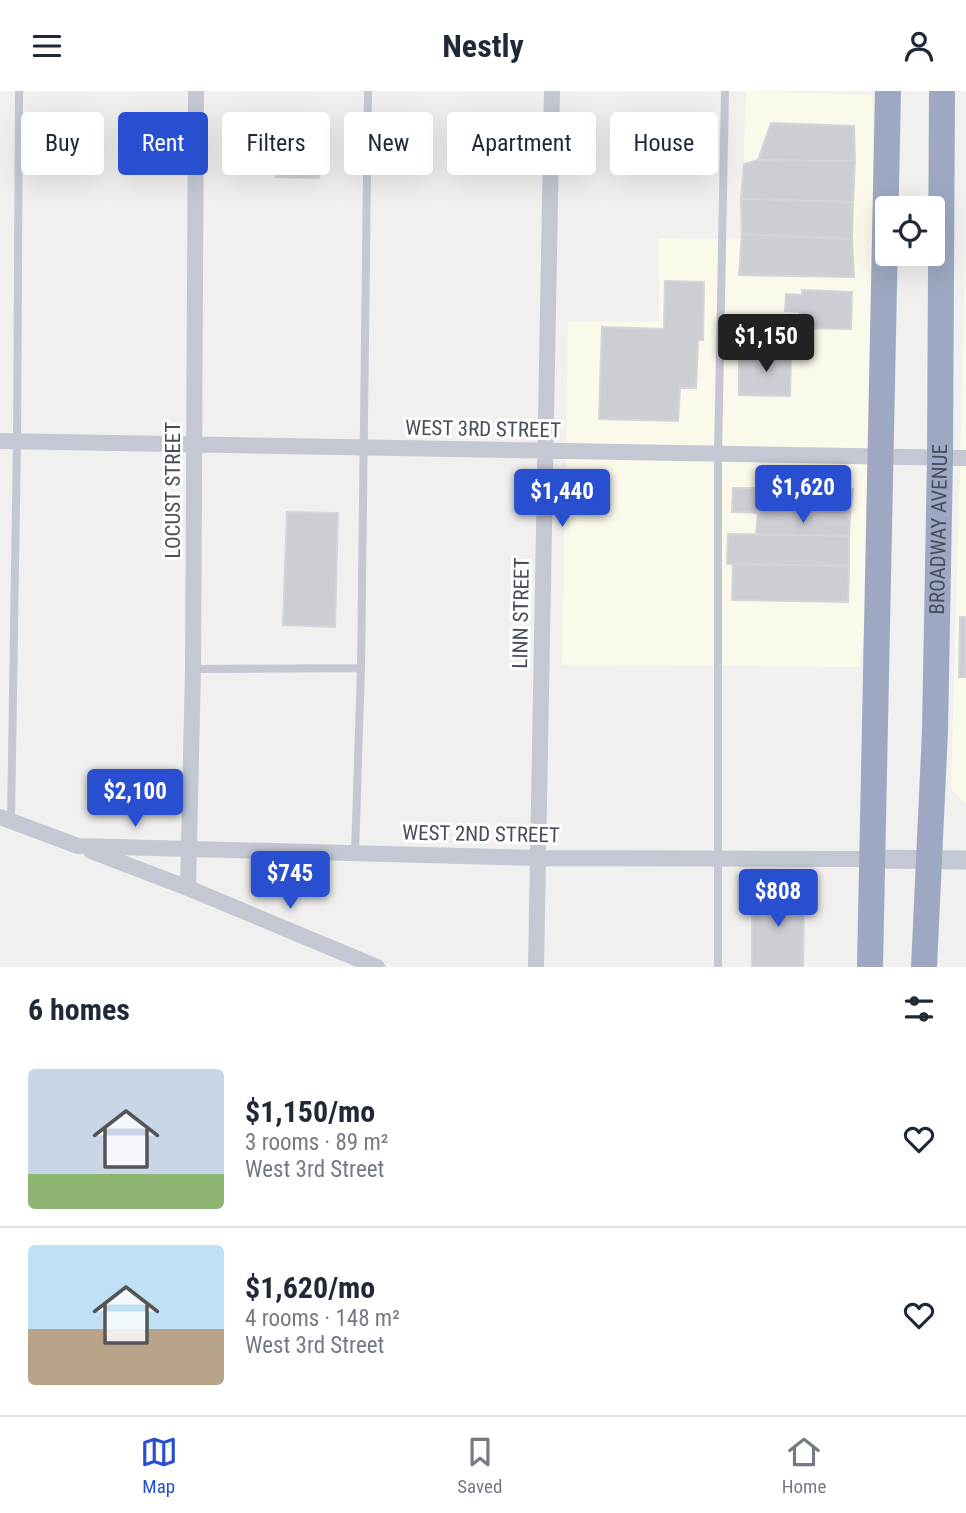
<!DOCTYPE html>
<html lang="en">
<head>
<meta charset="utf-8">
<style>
	body { margin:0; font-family:"Roboto Condensed",sans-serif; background:#f6f6f7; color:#1f2937; height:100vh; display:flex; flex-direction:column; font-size:26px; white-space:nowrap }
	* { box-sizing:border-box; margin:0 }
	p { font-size:23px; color:#747a83 }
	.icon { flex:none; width:38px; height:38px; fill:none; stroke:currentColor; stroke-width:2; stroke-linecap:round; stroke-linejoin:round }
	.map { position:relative; height:876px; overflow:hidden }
	.side { display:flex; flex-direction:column; background:#fff; flex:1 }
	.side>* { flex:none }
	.banner { position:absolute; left:21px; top:21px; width:924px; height:63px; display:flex; gap:14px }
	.tools { position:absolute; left:875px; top:105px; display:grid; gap:14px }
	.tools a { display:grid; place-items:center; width:70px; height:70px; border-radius:7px; background:#fff; box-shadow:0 7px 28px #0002; font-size:35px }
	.price { position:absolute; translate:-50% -60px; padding:0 16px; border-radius:7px; background:#294fd1; color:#fff; font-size:23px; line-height:46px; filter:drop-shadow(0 2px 4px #0008) }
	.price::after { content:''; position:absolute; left:50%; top:42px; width:21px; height:16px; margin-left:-10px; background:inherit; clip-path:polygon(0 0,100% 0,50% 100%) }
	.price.selected { background:#222; color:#fff }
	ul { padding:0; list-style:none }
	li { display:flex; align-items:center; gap:21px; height:175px; padding:0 28px }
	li+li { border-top:2px solid #e0e1e3 }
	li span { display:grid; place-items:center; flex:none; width:196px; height:140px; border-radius:7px; color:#555 }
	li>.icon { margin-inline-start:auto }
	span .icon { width:84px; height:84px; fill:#fffc; stroke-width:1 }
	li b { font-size:30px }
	h2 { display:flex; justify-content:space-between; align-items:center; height:84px; padding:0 28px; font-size:30px }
	.pill { padding:0 24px; border-radius:7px; background:#fff; box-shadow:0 7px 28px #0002; font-size:24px; line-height:63px }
	.pill.selected { background:#294fd1; color:#fff }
	header { display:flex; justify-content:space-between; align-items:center; height:91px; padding:0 28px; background:#fff; font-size:32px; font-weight:700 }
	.tabs { display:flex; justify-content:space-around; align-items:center; height:98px; border-top:2px solid #e0e1e3; background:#fff; font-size:19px; color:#747a83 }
	.tabs a { display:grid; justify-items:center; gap:4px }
	.tabs .selected { color:#294fd1 }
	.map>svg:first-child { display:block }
	.commercial { fill:#faf9ea }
	.building { fill:#cdcdd4; stroke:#d4d4da; stroke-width:2 }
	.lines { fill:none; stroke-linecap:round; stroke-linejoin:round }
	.service { stroke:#c4c8d3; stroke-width:8 }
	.minor { stroke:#c4c8d3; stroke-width:16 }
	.tertiary { stroke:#c4c8d3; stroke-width:19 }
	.trunk { stroke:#9ea8c2; stroke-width:26 }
	.labels { text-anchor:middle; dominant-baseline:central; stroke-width:6; stroke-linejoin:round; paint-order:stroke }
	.street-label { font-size:21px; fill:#494e5b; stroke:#fff }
</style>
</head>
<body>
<header><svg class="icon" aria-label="menu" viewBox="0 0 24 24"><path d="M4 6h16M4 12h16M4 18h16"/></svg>Nestly<svg class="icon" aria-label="person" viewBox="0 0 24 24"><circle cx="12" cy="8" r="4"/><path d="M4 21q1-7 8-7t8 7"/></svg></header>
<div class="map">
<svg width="966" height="876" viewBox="0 0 966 876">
	<rect width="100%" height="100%" fill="#f1f0ef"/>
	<!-- commercial -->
	<path class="commercial" d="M746,0L873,4V326L870,491L860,576L562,574L568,231L659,230V147L741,148Z
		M966,154V713L951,698Z"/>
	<!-- building -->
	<path class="building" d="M771,32L854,35L855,70L758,69Z
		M277,53L320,54L319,87L276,86Z
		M758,69L855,70L853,111L741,108L744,73Z
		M741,108L853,111L852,148L742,143Z
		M742,143L852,148L854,186L739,184Z
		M665,190L704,191L703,249H698L696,297H680L678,330L599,328L602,236L664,238Z
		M802,199L852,201L851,238L800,237V221L785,220L786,203L802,204Z
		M759,258H791L790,305L739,304V267L759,268Z
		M733,397L853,398L850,424L732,421Z
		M287,421L338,422L335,536L283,534Z
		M758,422L850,424L849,445L756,443Z
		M728,443L849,445V475L727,473Z
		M733,473L849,475L848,511L732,509Z
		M960,526H966V586H959Z
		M752,801H804L803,876H752Z"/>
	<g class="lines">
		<!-- service -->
		<path class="service" d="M193,578L361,577
			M11,730L17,350L19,0
			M355,763L361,577L368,0
			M718,876V363L725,0"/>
		<!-- minor -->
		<path class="minor" d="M0,350L966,367
			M0,726L78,755L538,767L872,768
			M91,760L188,797L377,876
			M188,797L193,578L196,0
			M536,876L552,0"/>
		<!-- tertiary -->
		<path class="tertiary" d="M872,768L966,769"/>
		<!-- trunk -->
		<g class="trunk">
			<path d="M870,876L888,0"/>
			<path id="s1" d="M924,876L935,640L940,367L942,0"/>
		</g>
	</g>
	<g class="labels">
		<!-- street labels -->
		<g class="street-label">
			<text transform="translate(483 338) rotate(1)">WEST 3RD STREET</text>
			<text transform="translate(173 399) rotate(-90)">LOCUST STREET</text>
			<text stroke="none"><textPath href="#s1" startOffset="438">BROADWAY AVENUE</textPath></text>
			<text transform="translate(521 522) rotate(-89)">LINN STREET</text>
			<text transform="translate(481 743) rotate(1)">WEST 2ND STREET</text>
		</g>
	</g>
</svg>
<div class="tools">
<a><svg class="icon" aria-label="locate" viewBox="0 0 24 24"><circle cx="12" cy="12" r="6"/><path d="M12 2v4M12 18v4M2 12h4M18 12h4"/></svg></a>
</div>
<b class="price selected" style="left:766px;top:283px">$1,150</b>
<b class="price" style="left:803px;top:434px">$1,620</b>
<b class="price" style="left:562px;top:438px">$1,440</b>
<b class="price" style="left:135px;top:738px">$2,100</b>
<b class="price" style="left:290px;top:820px">$745</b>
<b class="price" style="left:778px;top:838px">$808</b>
<div class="banner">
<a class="pill">Buy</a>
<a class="pill selected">Rent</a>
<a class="pill">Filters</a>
<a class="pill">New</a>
<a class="pill">Apartment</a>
<a class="pill">House</a>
</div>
</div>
<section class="side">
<h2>6 homes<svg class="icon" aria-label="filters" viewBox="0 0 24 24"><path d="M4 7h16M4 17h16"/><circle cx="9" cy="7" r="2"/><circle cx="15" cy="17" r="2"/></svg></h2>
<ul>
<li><span style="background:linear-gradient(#c9d6e8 75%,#8fb573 0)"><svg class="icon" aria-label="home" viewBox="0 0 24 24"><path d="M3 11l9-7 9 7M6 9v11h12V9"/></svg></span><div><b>$1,150/mo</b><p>3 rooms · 89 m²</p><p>West 3rd Street</p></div><svg class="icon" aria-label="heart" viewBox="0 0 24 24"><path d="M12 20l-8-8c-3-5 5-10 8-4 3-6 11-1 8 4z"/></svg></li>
<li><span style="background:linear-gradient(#bfe0f5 60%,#b9a48a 0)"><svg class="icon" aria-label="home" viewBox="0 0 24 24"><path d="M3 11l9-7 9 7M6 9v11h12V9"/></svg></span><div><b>$1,620/mo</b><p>4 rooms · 148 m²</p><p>West 3rd Street</p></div><svg class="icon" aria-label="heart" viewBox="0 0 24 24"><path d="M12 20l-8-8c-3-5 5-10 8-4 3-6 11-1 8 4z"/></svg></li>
</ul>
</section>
<nav class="tabs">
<a class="selected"><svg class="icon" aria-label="map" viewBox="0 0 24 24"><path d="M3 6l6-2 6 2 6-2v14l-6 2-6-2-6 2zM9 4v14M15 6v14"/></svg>Map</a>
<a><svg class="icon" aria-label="saved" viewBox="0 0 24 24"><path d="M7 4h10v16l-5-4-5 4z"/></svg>Saved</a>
<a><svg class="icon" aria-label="home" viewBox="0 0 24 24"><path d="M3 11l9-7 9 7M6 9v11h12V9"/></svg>Home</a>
</nav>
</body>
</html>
